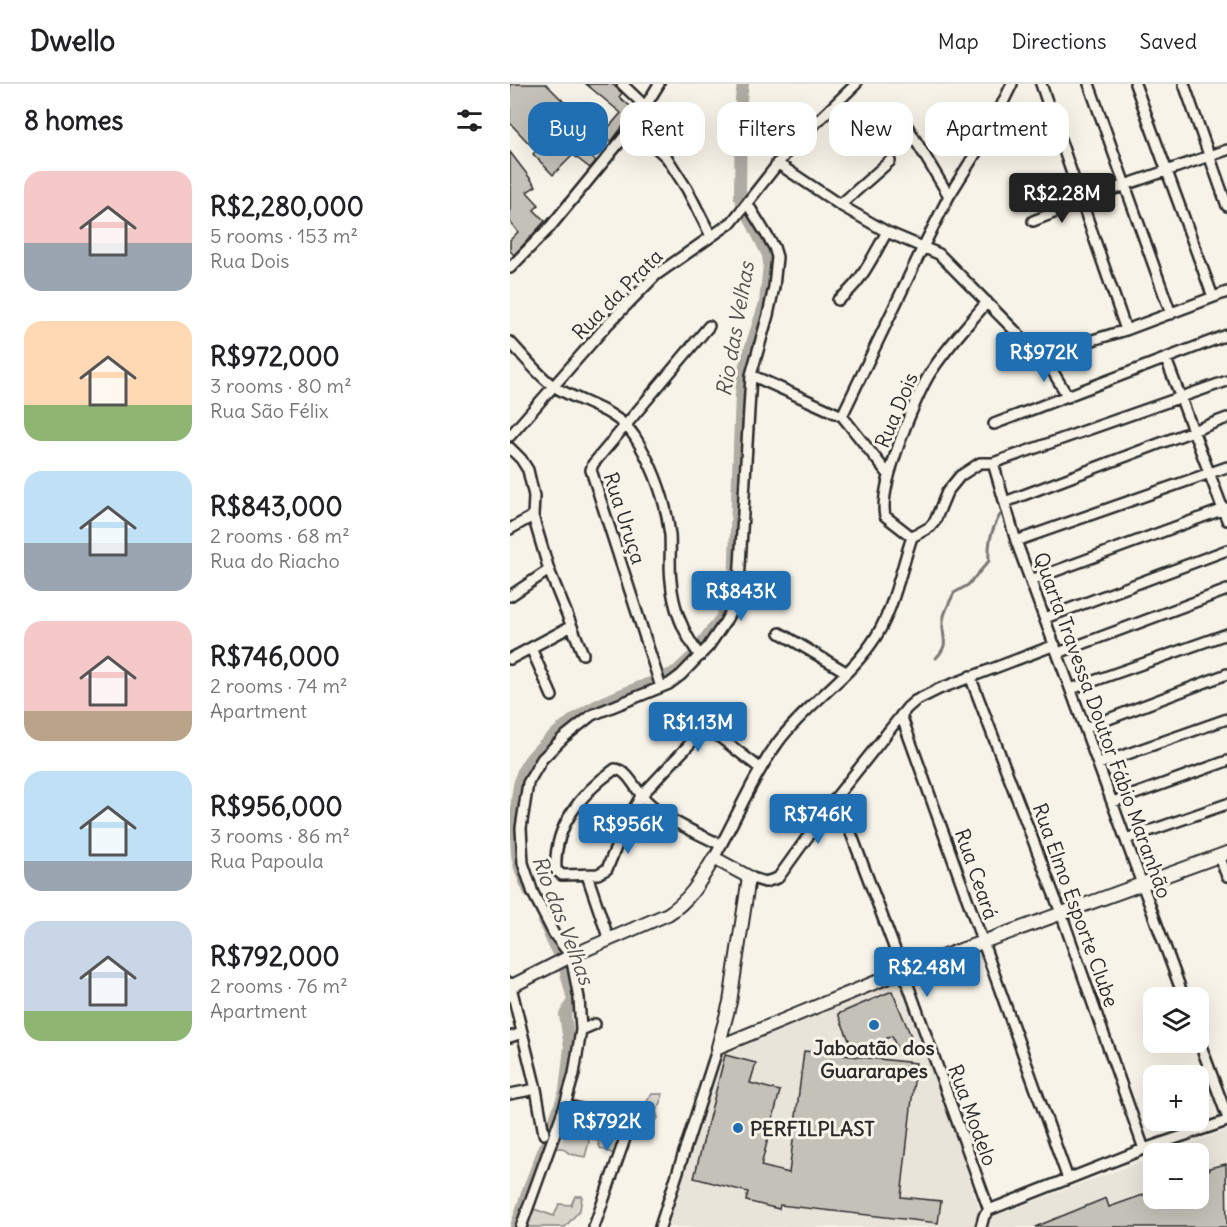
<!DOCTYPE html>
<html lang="en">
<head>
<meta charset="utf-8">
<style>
	body { margin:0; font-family:Delius,sans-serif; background:#f2f2f2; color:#202124; height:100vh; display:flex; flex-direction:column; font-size:22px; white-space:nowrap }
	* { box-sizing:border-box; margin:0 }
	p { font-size:20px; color:#757577 }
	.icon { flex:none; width:33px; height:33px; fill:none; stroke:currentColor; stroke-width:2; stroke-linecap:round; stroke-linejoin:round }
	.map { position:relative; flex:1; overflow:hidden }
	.side { display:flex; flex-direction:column; background:#fff; width:510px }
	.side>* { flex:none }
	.top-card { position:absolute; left:18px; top:18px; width:570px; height:54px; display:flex; gap:12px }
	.fabs { position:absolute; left:633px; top:903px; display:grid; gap:12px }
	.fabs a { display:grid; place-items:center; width:66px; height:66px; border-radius:12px; background:#fff; box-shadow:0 6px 24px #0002; font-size:30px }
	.price { position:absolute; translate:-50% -51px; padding:0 14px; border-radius:6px; background:#1f6fb2; color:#fff; font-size:20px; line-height:39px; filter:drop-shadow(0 2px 3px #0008) }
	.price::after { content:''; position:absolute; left:50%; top:36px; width:18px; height:14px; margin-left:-9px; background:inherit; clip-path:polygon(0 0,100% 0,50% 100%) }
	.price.selected { background:#222; color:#fff }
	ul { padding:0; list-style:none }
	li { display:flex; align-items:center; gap:18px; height:150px; padding:0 24px }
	li span { display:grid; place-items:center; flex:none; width:168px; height:120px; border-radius:18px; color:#555 }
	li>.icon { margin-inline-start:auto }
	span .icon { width:72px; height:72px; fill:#fffc; stroke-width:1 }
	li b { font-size:26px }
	h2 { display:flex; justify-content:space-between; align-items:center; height:72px; padding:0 24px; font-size:26px }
	.chip { padding:0 21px; border-radius:18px; background:#fff; box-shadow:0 6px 24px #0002; font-size:21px; line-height:54px }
	.chip.selected { background:#1f6fb2; color:#fff }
	header { display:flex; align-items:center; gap:36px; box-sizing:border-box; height:84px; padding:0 30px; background:#fff; border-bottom:2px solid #e0e0e0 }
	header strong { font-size:28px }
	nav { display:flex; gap:33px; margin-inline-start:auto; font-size:21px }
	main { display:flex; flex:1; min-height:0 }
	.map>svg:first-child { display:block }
	.built { fill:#e8e4da }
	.green { fill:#dad6cc; stroke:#82807c; stroke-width:1.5 }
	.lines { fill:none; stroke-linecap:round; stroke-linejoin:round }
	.stream { stroke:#7a7874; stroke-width:3 }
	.canal { stroke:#afaca4; stroke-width:12 }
	.building { fill:#c4c1b9; stroke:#2b2b2b; stroke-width:1.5 }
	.minor-casing { stroke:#2b2b2b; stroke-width:14 }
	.tertiary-casing { stroke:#2b2b2b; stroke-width:16 }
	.minor { stroke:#f7f3e8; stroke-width:9 }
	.tertiary { stroke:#f7f3e8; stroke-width:12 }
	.poi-dot { fill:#1f6fb2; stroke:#f7f3e8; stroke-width:2 }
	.labels { text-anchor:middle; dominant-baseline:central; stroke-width:6; stroke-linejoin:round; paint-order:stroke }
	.street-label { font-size:20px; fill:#2b2b2b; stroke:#f7f3e8 }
	.poi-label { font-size:20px; font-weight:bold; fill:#2b2b2b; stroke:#f7f3e8 }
	.water-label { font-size:21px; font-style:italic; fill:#53524f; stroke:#f7f3e8 }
</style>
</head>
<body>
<header>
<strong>Dwello</strong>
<nav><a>Map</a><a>Directions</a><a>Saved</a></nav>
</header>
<main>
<section class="side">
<h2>8 homes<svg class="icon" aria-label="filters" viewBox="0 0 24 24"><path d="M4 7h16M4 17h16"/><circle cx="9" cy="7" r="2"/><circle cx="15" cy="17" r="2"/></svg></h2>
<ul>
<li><span style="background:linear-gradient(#f6c9c9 60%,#9aa5b1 0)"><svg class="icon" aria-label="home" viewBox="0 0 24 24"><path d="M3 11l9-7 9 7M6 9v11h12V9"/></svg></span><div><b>R$2,280,000</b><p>5 rooms · 153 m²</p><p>Rua Dois</p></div></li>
<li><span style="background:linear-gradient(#ffd9b3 70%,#8fb573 0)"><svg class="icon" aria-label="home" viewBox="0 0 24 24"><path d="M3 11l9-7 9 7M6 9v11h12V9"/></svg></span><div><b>R$972,000</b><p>3 rooms · 80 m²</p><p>Rua São Félix</p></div></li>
<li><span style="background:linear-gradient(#bfe0f5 60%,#9aa5b1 0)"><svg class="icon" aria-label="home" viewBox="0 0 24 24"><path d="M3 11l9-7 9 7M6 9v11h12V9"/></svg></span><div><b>R$843,000</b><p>2 rooms · 68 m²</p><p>Rua do Riacho</p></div></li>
<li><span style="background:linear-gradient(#f6c9c9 75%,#b9a48a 0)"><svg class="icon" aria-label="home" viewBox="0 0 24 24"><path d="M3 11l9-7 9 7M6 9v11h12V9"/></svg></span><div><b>R$746,000</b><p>2 rooms · 74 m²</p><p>Apartment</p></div></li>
<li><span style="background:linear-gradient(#bfe0f5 75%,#9aa5b1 0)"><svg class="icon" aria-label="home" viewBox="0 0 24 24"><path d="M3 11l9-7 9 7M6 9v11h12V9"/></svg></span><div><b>R$956,000</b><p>3 rooms · 86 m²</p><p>Rua Papoula</p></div></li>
<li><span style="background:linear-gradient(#c9d6e8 75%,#8fb573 0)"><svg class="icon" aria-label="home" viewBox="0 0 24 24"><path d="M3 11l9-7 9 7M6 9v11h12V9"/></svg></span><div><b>R$792,000</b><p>2 rooms · 76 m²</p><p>Apartment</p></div></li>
</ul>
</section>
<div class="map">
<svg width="717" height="1143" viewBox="0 0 717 1143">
	<rect width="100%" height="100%" fill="#f7f3e8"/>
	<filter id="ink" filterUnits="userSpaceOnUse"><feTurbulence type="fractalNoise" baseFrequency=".0167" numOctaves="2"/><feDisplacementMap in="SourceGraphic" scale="12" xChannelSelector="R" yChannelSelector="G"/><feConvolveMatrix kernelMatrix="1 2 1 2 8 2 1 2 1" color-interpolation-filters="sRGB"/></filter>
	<g filter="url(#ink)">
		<!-- built -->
		<path class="built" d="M392,890L473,1136L643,1073L644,1114H688V1070L653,1069L717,1046V1143H151L212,964Z"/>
		<!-- green -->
		<path class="green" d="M142,1010H152L151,1019L146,1027L148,1034L135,1046C124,1034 134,1021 142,1010Z
			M68,1027L78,1030L81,1040L87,1042L97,1054L107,1053L110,1060L106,1071L90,1064L88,1057L77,1052L79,1058L75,1073L60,1070L52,1064H46L37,1079L52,1031L63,1036Z
			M65,1112H72L70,1126L55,1143H14L21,1124L44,1132L49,1120L61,1121Z"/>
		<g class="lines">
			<!-- stream -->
			<path class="stream" d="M426,574C441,559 431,554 433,537C434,527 440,518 444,509L458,501L479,477C478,458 481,447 490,431"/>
			<!-- canal -->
			<path class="canal" d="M187,565L212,533L224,502L231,309L234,284L255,219L259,180L258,171L230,114L231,15L233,0
				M157,592L166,588L181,574
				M20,809C6,779 6,771 6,739C6,721 7,701 14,685C24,665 62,635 82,624C100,614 121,607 140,599
				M34,838L56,888L63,916L55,931L60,963L55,1007L42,1044
				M6,1143L20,1101L38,1055"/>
		</g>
		<!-- building -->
		<path class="building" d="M0,0H36L64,28L61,32L81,52L69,65L86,77L80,84L63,71L43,91L23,70L26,67L0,39Z
			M76,0H102L112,9L109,13L125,26L101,58L93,50L111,29Z
			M0,68L26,102L17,108L29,121L24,126L35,137L4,171L0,167V156L8,148L0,138Z
			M382,907L406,964L389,971L382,952L344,968L328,930Z
			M294,967L406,979L391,1113L431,1117L428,1139L270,1121L269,1125L236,1117L238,1108L184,1094L215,971L246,979L240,999L270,1007L251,1082L279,1089Z
			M716,1080L717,1143H525L596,1114L599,1123L644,1107V1114H688V1090L700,1086L699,1084Z"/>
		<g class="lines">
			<defs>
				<path id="minor" d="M112,0L135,22
					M531,0L616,246
					M579,0L661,230
					M625,0L703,213
					M674,0L717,122
					M123,42L157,74L177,105L201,152
					M397,42L439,112
					M267,79L330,121L377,148L429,170L512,254L533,271L558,313
					M330,121L380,77
					M523,137L615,101L717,66
					M0,184L40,143L123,42L149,0
					M328,216C352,199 362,173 377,148
					M0,258C12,270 31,295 45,303C72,320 107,325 125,353C143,382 156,417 160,451C161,466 159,482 161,497C163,524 174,550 190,572
					M533,271L616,246L717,208
					M656,275L717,436
					M241,291L332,332L379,391
					M332,332L413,163L439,112L477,51L502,0
					M484,340L717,251
					M0,352L98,240L146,191L222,138L281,63L346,0
					M0,364L11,375L18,386L24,412L23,432L39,486L73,570
					M483,379L506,457L674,914
					M495,418L717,334
					M0,445L23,432
					M402,453L375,432C368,405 404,316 419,291C435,265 457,242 477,218
					M506,457L717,383
					M521,496L717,424
					M0,512L39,486
					M535,534L717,466
					M270,549L336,588
					M21,564L42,612
					M548,569L717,506
					M0,575L60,543
					M460,592L551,829L634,1065
					M151,603L81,386L83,380L199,242
					M561,605L717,550
					M391,631L558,1095
					M575,644L717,590
					M589,680L717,635
					M327,712L393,887L479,1126
					M603,718L717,677
					M616,755L717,720
					M211,761C185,748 155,736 134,714C125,705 118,686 105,685C71,709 43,743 46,786L52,791L88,790L97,785L116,739L131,712L191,648L197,646L207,651L251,685
					M709,772L717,792
					M204,774C226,735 243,692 269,657C296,621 335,597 361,560C383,530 390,488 402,453L420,443L425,437L437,408L450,392L470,379H483L717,297
					M77,791L99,856
					M239,793L255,798L268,794L327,712L397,624L405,617L429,605L545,561
					M0,899L26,1005L34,1050
					M71,946L85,940
					M0,953L12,949
					M688,954L717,1032
					M0,1010L26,1005
					M55,1021L110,1035L117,1039L119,1043L84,1143
					M11,1143L55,1021L64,990L71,946L69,914L61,872L44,850L23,809L13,779L11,744L18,699L32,675L53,654L82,631L159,600L171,591L198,563L215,538L227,516L229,499L241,291L258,231L264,203L267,173L264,163L237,119
					M150,1143L208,963
					M471,1143L474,1132L479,1126L634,1065L717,1037"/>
				<path id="tertiary" d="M0,903L61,872L158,830C180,816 191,796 204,774L239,793L220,918L208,963
					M208,963L393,887L717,769"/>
			</defs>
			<!-- minor casing -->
			<use href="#minor" class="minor-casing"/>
			<!-- tertiary casing -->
			<use href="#tertiary" class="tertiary-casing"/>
			<!-- minor -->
			<use href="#minor" class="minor"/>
			<!-- tertiary -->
			<use href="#tertiary" class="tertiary"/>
		</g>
	</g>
	<!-- markers -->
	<g class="poi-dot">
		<circle cx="364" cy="941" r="6"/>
		<circle cx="228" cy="1044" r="6"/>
	</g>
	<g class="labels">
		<!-- street labels -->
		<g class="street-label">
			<text transform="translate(107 210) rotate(-45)">Rua da Prata</text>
			<text transform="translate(386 326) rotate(-67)">Rua Dois</text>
			<text transform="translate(115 434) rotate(72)">Rua Uruça</text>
			<text transform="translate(593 641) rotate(70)">Quarta Travessa Doutor Fábio Maranhão</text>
			<text transform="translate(467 790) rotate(71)">Rua Ceará</text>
			<text transform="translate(566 821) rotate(70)">Rua Elmo Esporte Clube</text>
			<text transform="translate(463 1031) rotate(70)">Rua Modelo</text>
		</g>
		<!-- poi labels -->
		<g class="poi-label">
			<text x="364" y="963">Jaboatão dos<tspan x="364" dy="23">Guararapes</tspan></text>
			<text x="240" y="1044" text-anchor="start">PERFILPLAST</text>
		</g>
		<!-- water labels -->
		<g class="water-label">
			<text transform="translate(225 245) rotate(-80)">Rio das Velhas</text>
			<text transform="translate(53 836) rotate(69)">Rio das Velhas</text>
		</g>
	</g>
</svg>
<div class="fabs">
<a><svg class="icon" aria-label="layers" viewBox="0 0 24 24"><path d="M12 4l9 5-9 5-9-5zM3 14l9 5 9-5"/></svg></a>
<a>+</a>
<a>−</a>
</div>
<b class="price selected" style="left:552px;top:140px">R$2.28M</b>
<b class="price" style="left:534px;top:299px">R$972K</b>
<b class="price" style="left:231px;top:538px">R$843K</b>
<b class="price" style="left:188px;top:669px">R$1.13M</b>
<b class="price" style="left:308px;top:761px">R$746K</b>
<b class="price" style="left:118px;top:771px">R$956K</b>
<b class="price" style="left:417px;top:914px">R$2.48M</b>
<b class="price" style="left:97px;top:1068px">R$792K</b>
<div class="top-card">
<a class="chip selected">Buy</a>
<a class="chip">Rent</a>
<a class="chip">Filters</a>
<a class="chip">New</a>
<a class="chip">Apartment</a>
</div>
</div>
</main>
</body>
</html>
